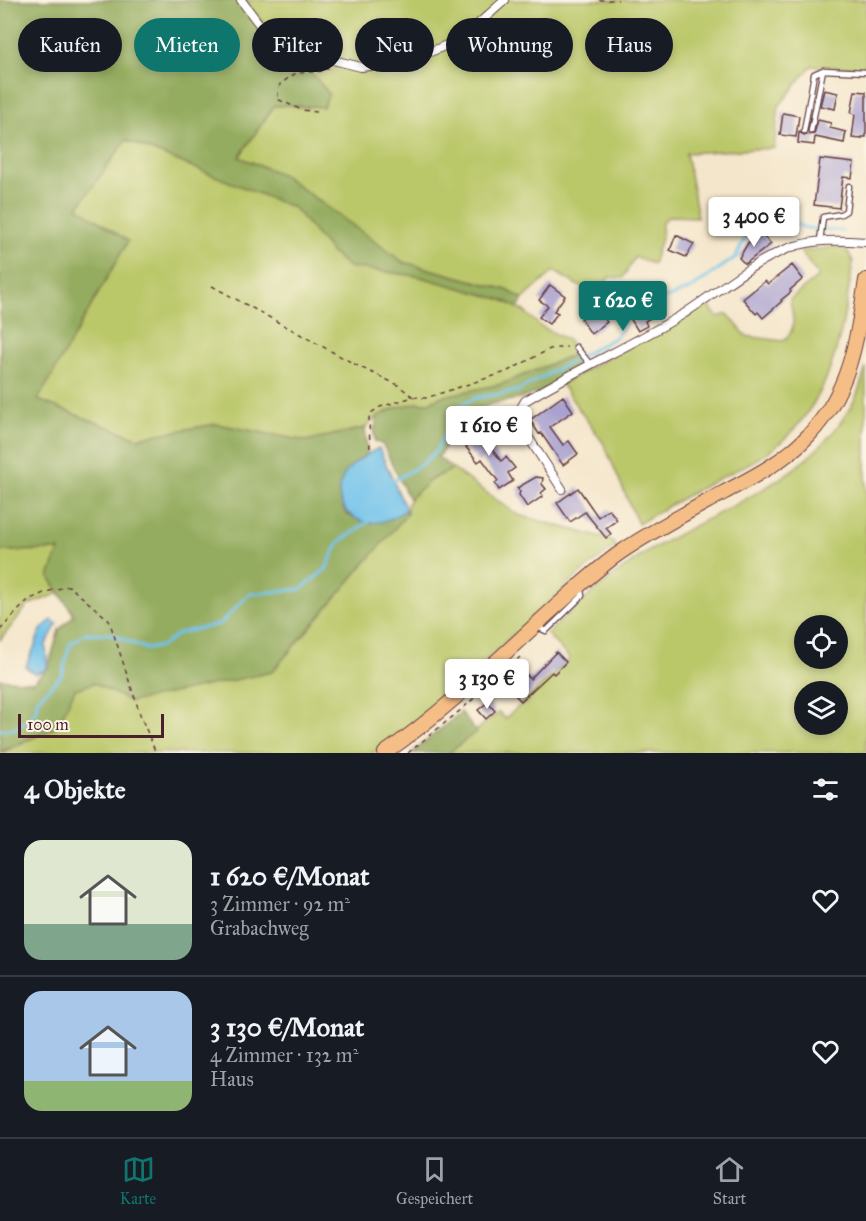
<!DOCTYPE html>
<html lang="de">
<head>
<meta charset="utf-8">
<style>
	body { margin:0; font-family:"IM FELL Great Primer",serif; background:#242831; color:#f1f3f6; height:100vh; display:flex; flex-direction:column; font-size:22px; white-space:nowrap }
	* { box-sizing:border-box; margin:0 }
	p { font-size:20px; color:#9ea1a6 }
	.icon { flex:none; width:33px; height:33px; fill:none; stroke:currentColor; stroke-width:2; stroke-linecap:round; stroke-linejoin:round }
	.map { position:relative; height:753px; overflow:hidden }
	.details { display:flex; flex-direction:column; background:#171b24; flex:1 }
	.details>* { flex:none }
	.banner { position:absolute; left:18px; top:18px; width:831px; height:54px; display:flex; gap:12px }
	.fabs { position:absolute; left:794px; top:615px; display:grid; gap:12px }
	.fabs a { display:grid; place-items:center; width:54px; height:54px; border-radius:50%; background:#171b24; box-shadow:0 3px 9px #0003; font-size:30px }
	.scale { position:absolute; left:18px; bottom:15px; width:146px; box-sizing:border-box; padding-left:6px; border:3px solid #4a1f2b; border-top:0; font-size:16px; line-height:21px; white-space:nowrap; color:#4a1f2b; -webkit-text-stroke:4px #fcf5e5; paint-order:stroke }
	.price { position:absolute; translate:-50% -51px; padding:0 14px; border-radius:6px; background:#fff; color:#222; font-size:20px; line-height:39px; filter:drop-shadow(0 2px 3px #0008) }
	.price::after { content:''; position:absolute; left:50%; top:36px; width:18px; height:14px; margin-left:-9px; background:inherit; clip-path:polygon(0 0,100% 0,50% 100%) }
	.price.selected { background:#0f766e; color:#fff }
	ul { padding:0; list-style:none }
	li { display:flex; align-items:center; gap:18px; height:150px; padding:0 24px }
	li+li { border-top:2px solid #363941 }
	li span { display:grid; place-items:center; flex:none; width:168px; height:120px; border-radius:18px; color:#555 }
	li>.icon { margin-inline-start:auto }
	span .icon { width:72px; height:72px; fill:#fffc; stroke-width:1 }
	li b { font-size:26px }
	h2 { display:flex; justify-content:space-between; align-items:center; height:72px; padding:0 24px; font-size:26px }
	.chip { padding:0 21px; border-radius:27px; background:#171b24; box-shadow:0 3px 9px #0003; font-size:21px; line-height:54px }
	.chip.selected { background:#0f766e; color:#fff }
	.dock { display:flex; justify-content:space-around; align-items:center; height:84px; border-top:2px solid #363941; background:#171b24; font-size:16px; color:#9ea1a6 }
	.dock a { display:grid; justify-items:center; gap:3px }
	.dock .selected { color:#0f766e }
	.map>svg:first-child { display:block }
	.green { fill:#bbc86a; stroke:#82744a; stroke-width:1.5; fill-rule:evenodd }
	.forest { fill:#94ac5e; stroke:#6f6644; stroke-width:1.5 }
	.water { fill:#6fc2eb; stroke:#5c708b; stroke-width:1.5 }
	.lines { fill:none; stroke-linecap:round; stroke-linejoin:round }
	.stream { stroke:#6fc2eb; stroke-width:3 }
	.building { fill:#aaa1d0 }
	.service-casing { stroke:#643d43; stroke-width:7 }
	.minor-casing { stroke:#643d43; stroke-width:10 }
	.primary-casing { stroke:#643d43; stroke-width:16 }
	.path { stroke:#643d43; stroke-width:1.5; stroke-dasharray:4.5 4.5; stroke-linecap:butt }
	.service { stroke:#fff; stroke-width:4.5 }
	.minor { stroke:#fff; stroke-width:8 }
	.primary { stroke:#f6be87; stroke-width:14 }
</style>
</head>
<body>
<div class="map">
<svg width="866" height="753" viewBox="0 0 866 753">
	<rect width="100%" height="100%" fill="#fcf5e5"/>
	<filter id="ink" filterUnits="userSpaceOnUse"><feTurbulence type="fractalNoise" baseFrequency=".0167" numOctaves="2"/><feDisplacementMap in="SourceGraphic" scale="12" xChannelSelector="R" yChannelSelector="G"/><feConvolveMatrix kernelMatrix="1 2 1 2 8 2 1 2 1" color-interpolation-filters="sRGB"/></filter>
	<filter id="wash" filterUnits="userSpaceOnUse"><feTurbulence type="fractalNoise" baseFrequency=".008" numOctaves="4" result="noise"/><feDisplacementMap in="SourceGraphic" scale="24" xChannelSelector="R" yChannelSelector="G"/><feGaussianBlur stdDeviation="1.35" result="paint"/><feColorMatrix in="noise" values="0 0 0 0 0 0 0 0 0 0 0 0 0 0 0 0 0 1.4 0 .05"/><feComposite in="paint" operator="in"/></filter>
	<g filter="url(#wash)">
		<rect width="100%" height="100%" fill="#f4e6cb"/>
		<!-- green -->
		<path class="green" d="M244,0H866V68L811,66L779,106L774,148L686,153L698,217L670,216L662,222L661,238L653,264L635,257L623,278L609,277L599,294L577,285L554,271L523,299L507,290L403,262L283,175L239,157L274,106L290,105L308,108L304,64L255,15Z
			M126,140L295,208L332,253L349,267L417,276L503,300L524,311L540,326L570,341V350L575,354L502,384L440,397L428,403H417L378,416L365,428L306,441L216,424L137,438L37,400L127,242L77,207Z
			M834,247C845,248 849,251 853,262C842,333 833,404 771,450C755,462 736,470 718,479C691,493 664,508 638,524L604,444L561,384L707,303L717,317L728,314L746,336L783,341C799,328 792,317 790,299L819,276L800,251Z
			M866,367V753H448L499,712L505,719L570,659L547,634C580,602 614,572 654,548C725,506 817,477 856,397C860,388 863,377 866,367ZM804,626H837V658H804ZM804,692H837V724H804Z
			M453,469L518,515L610,540L616,546L581,573L440,702L373,753H0L57,727L75,689L95,683L131,702L407,514C403,491 436,477 453,469Z
			M60,550L49,577L60,593L28,605L0,640V551Z"/>
		<!-- forest -->
		<path class="forest" d="M0,0H244C269,34 304,60 329,94L323,107L290,105L274,106L239,157L283,175L403,262L507,290L523,299L518,308L503,300L417,276L349,267L332,253L294,208L126,140L78,207L128,241L38,400L137,438L216,424L306,441L365,428L367,453C345,473 332,484 346,514C370,526 383,522 406,510L407,514L272,672L131,702L94,683L75,689L57,727L0,752V679L33,682L48,668L59,630L74,615L49,577L59,550L0,551Z
			M575,354L586,371L561,384L522,398L491,404L472,411L438,457L453,469L433,478L409,499L383,445L375,441L374,430L378,416L395,408L417,403H428L440,397L502,384Z
			M461,712L476,732L448,753H412Z"/>
		<!-- water -->
		<path class="water" d="M379,448L406,510C399,514 392,519 385,521C356,529 329,506 343,477C348,466 368,453 379,448Z
			M52,620L57,624L46,644L47,669L35,674L26,667C28,660 31,655 34,648C40,633 38,630 52,620Z"/>
		<g class="lines">
			<!-- stream -->
			<path class="stream" d="M392,482L423,463L436,451L459,406L475,398L517,391L616,337L631,315L645,306L690,289L736,257L749,229L761,221L774,219L791,222L806,228L843,231
				M0,730L13,729L26,722L36,711L37,700L62,675L70,644L86,633L111,634L147,649L162,646L179,633L220,624L249,594L301,589L326,569L338,543L369,521"/>
		</g>
		<g id="blocks">
			<!-- building -->
			<path class="building" d="M824,90L838,93L835,109L820,106Z
				M855,91L866,92V137H862V139L852,138L855,114L851,113Z
				M783,113L799,116L796,137L780,135Z
				M818,120L831,123L830,128L846,132L844,143L815,137L814,145L798,143L799,132L804,135L814,134Z
				M820,159L854,163L852,178L843,177L839,208L814,205Z
				M760,232L771,244L745,264L739,258L748,243Z
				M676,235L694,244L686,257L670,250Z
				M792,265L803,279L790,290L791,292L781,300L782,301L763,318L758,312L756,314L743,299L765,281L768,284Z
				M550,285L565,296L554,311L558,313L549,324L539,317L548,306L539,300Z
				M652,306L657,314L645,321L647,326L638,331L630,318Z
				M596,308L607,322L591,334L581,319Z
				M563,396L573,411L550,427L563,445L569,441L578,454L563,465L541,433L539,434L530,420Z
				M477,423L484,432L481,434L501,461L506,457L515,468L508,473L513,481L499,490L495,483L498,481L482,459L478,462L466,447L471,443L464,433Z
				M536,477L543,478L542,484L546,489L541,493L543,496L527,507L519,495L520,492L517,488Z
				M578,488L598,517L609,509L617,520L606,528L611,534L606,538L585,512L570,522L557,503Z
				M556,652L566,662L554,674L552,672L521,701L511,691L527,675L530,679Z
				M488,702L495,711L486,719L478,710Z"/>
		</g>
	</g>
	<g filter="url(#ink)">
		<use href="#blocks" fill-opacity="0" stroke="#643d43" stroke-width="1.5"/>
		<g class="lines">
			<defs>
				<path id="service" d="M804,131L814,74L823,70
					M811,131L823,70L866,72
					M820,241L823,217L841,214L846,211L849,186
					M576,347L590,364
					M537,627L546,631L582,596L581,589"/>
				<path id="minor" d="M241,0L259,24L288,43L317,56L361,67L395,63L421,56L449,44L477,25L505,0
					M562,489L519,423V411L525,401C577,369 633,345 685,313C719,291 751,263 789,248C814,239 840,240 866,242"/>
				<path id="primary" d="M385,753C445,711 497,660 551,611C575,590 598,567 624,550C655,529 690,511 723,493C753,477 785,461 809,435C851,390 857,338 866,280"/>
			</defs>
			<!-- service casing -->
			<use href="#service" class="service-casing"/>
			<!-- minor casing -->
			<use href="#minor" class="minor-casing"/>
			<!-- primary casing -->
			<use href="#primary" class="primary-casing"/>
			<!-- path -->
			<path class="path" d="M599,0H618
				M317,112L302,110L277,99L280,84L296,73L324,71L329,68
				M212,286L360,367L398,385L413,397
				M370,448L369,418L371,413L380,407L413,397L426,398L478,381L506,372L550,349L567,347
				M0,630L28,600L46,592L69,586L109,620L141,717L156,753
				M408,753L462,709L520,657"/>
			<!-- service -->
			<use href="#service" class="service"/>
			<!-- minor -->
			<use href="#minor" class="minor"/>
			<!-- primary -->
			<use href="#primary" class="primary"/>
		</g>
	</g>
</svg>
<div class="fabs">
<a><svg class="icon" aria-label="locate" viewBox="0 0 24 24"><circle cx="12" cy="12" r="6"/><path d="M12 2v4M12 18v4M2 12h4M18 12h4"/></svg></a>
<a><svg class="icon" aria-label="layers" viewBox="0 0 24 24"><path d="M12 4l9 5-9 5-9-5zM3 14l9 5 9-5"/></svg></a>
</div>
<div class="scale">100 m</div>
<b class="price" style="left:754px;top:248px">3 400 €</b>
<b class="price selected" style="left:623px;top:332px">1 620 €</b>
<b class="price" style="left:489px;top:457px">1 610 €</b>
<b class="price" style="left:487px;top:710px">3 130 €</b>
<div class="banner">
<a class="chip">Kaufen</a>
<a class="chip selected">Mieten</a>
<a class="chip">Filter</a>
<a class="chip">Neu</a>
<a class="chip">Wohnung</a>
<a class="chip">Haus</a>
</div>
</div>
<section class="details">
<h2>4 Objekte<svg class="icon" aria-label="filters" viewBox="0 0 24 24"><path d="M4 7h16M4 17h16"/><circle cx="9" cy="7" r="2"/><circle cx="15" cy="17" r="2"/></svg></h2>
<ul>
<li><span style="background:linear-gradient(#dfe7d0 70%,#7fa58c 0)"><svg class="icon" aria-label="home" viewBox="0 0 24 24"><path d="M3 11l9-7 9 7M6 9v11h12V9"/></svg></span><div><b>1 620 €/Monat</b><p>3 Zimmer · 92 m²</p><p>Grabachweg</p></div><svg class="icon" aria-label="heart" viewBox="0 0 24 24"><path d="M12 20l-8-8c-3-5 5-10 8-4 3-6 11-1 8 4z"/></svg></li>
<li><span style="background:linear-gradient(#a9c7e8 75%,#8fb573 0)"><svg class="icon" aria-label="home" viewBox="0 0 24 24"><path d="M3 11l9-7 9 7M6 9v11h12V9"/></svg></span><div><b>3 130 €/Monat</b><p>4 Zimmer · 132 m²</p><p>Haus</p></div><svg class="icon" aria-label="heart" viewBox="0 0 24 24"><path d="M12 20l-8-8c-3-5 5-10 8-4 3-6 11-1 8 4z"/></svg></li>
</ul>
</section>
<nav class="dock">
<a class="selected"><svg class="icon" aria-label="map" viewBox="0 0 24 24"><path d="M3 6l6-2 6 2 6-2v14l-6 2-6-2-6 2zM9 4v14M15 6v14"/></svg>Karte</a>
<a><svg class="icon" aria-label="saved" viewBox="0 0 24 24"><path d="M7 4h10v16l-5-4-5 4z"/></svg>Gespeichert</a>
<a><svg class="icon" aria-label="home" viewBox="0 0 24 24"><path d="M3 11l9-7 9 7M6 9v11h12V9"/></svg>Start</a>
</nav>
</body>
</html>
